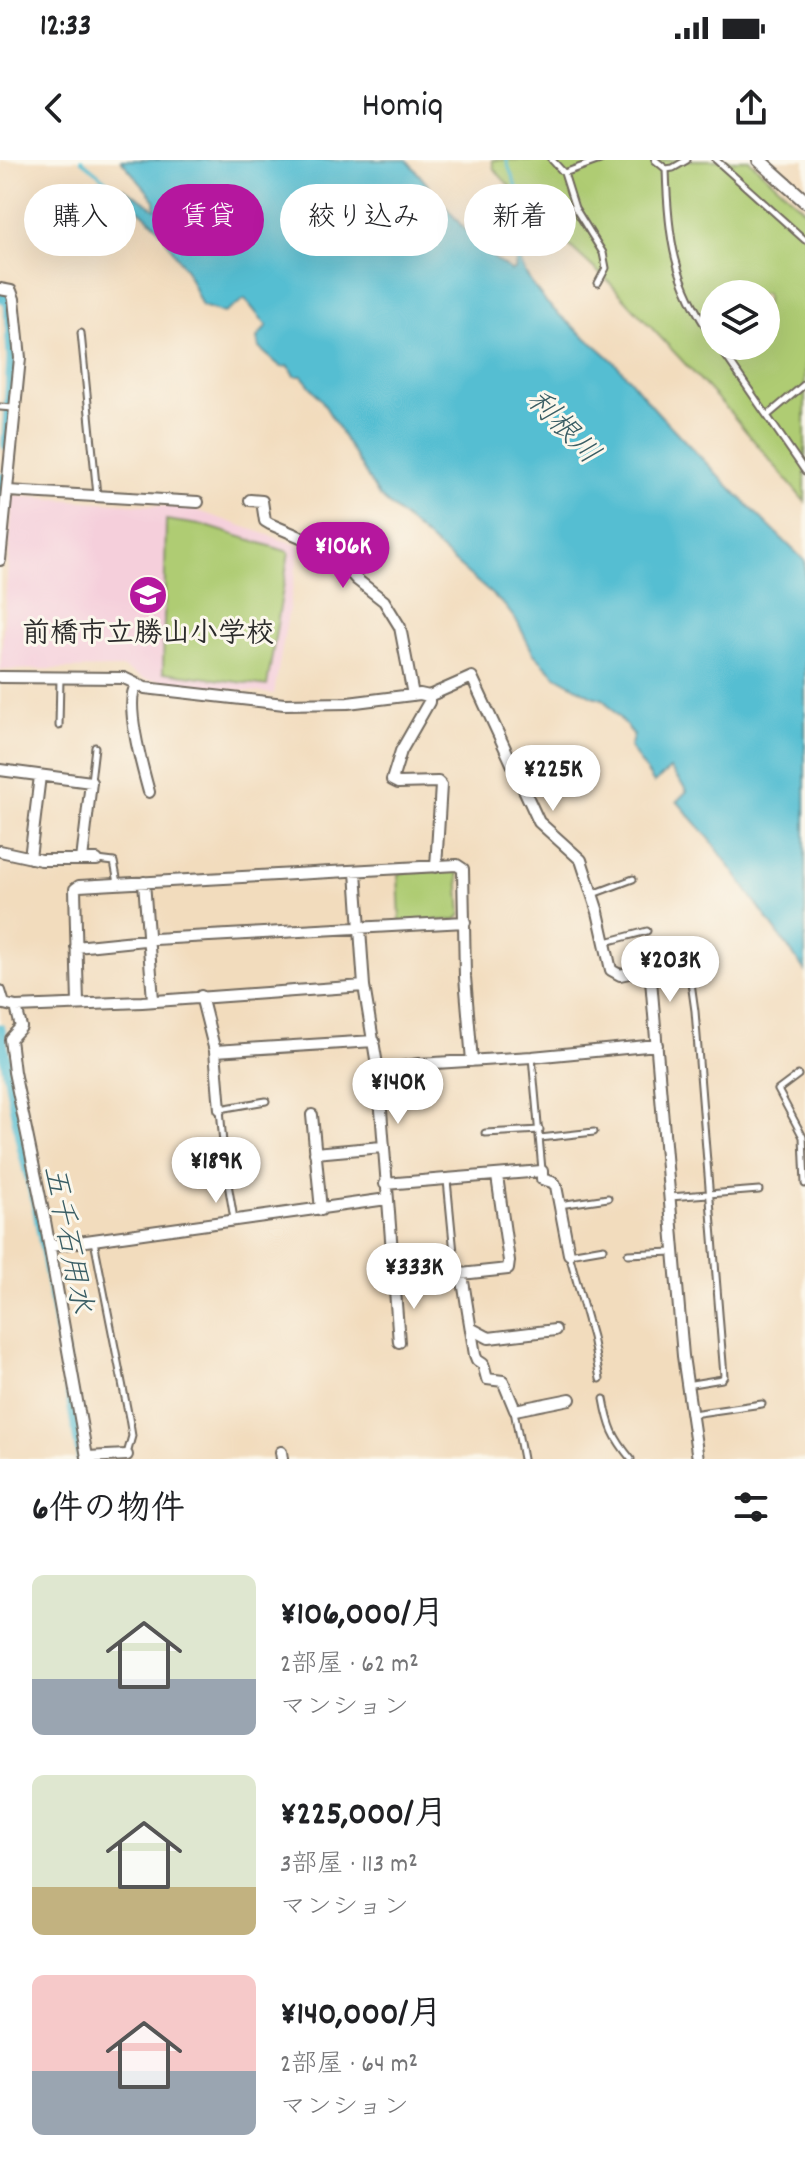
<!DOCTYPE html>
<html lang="ja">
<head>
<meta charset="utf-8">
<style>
	body { margin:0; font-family:Dekko,"Klee One",sans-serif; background:#f2f2f2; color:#202124; height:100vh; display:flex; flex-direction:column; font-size:30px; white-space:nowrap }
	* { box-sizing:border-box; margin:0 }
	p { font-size:26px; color:#757577 }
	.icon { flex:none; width:44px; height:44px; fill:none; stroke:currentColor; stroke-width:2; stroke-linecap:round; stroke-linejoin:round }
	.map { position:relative; height:1299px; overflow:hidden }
	.details { display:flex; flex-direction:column; background:#fff; flex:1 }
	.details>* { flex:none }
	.hud { position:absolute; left:24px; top:24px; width:758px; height:72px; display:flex; gap:16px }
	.buttons { position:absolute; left:700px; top:120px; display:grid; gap:16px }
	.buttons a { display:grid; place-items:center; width:80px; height:80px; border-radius:50%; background:#fff; box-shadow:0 8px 32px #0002; font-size:40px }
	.price { position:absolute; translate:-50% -68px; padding:0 18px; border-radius:28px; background:#fff; color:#222; font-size:26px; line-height:52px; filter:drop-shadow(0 2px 4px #0008) }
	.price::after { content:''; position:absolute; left:50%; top:48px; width:24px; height:18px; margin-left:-12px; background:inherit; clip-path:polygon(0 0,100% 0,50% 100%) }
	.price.active { background:#b5179e; color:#fff }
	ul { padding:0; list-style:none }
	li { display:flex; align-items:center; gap:24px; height:200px; padding:0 32px }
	li span { display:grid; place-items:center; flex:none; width:224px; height:160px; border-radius:12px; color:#555 }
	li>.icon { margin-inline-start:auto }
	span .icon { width:96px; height:96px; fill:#fffc; stroke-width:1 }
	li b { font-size:34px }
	h2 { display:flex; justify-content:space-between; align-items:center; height:96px; padding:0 32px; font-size:34px }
	.tag { padding:0 28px; border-radius:36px; background:#fff; box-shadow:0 8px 32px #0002; font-size:28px; line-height:72px }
	.tag.active { background:#b5179e; color:#fff }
	.status { display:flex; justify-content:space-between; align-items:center; height:56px; padding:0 40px; background:#fff; direction:ltr }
	.status svg { height:22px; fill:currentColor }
	header { display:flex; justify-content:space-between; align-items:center; height:104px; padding:0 32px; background:#fff; font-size:36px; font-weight:600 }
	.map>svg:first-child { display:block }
	.built { fill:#f5cfdb }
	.green { fill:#afcc73; stroke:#6d7c4f; stroke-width:2; fill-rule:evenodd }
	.water { fill:#55bed2; stroke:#40747e; stroke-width:2 }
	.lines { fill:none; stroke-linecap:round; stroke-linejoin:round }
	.stream { stroke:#55bed2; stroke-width:3 }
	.canal { stroke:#55bed2; stroke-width:11 }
	.service-casing { stroke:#71695e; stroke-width:9 }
	.minor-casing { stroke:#71695e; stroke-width:14 }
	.tertiary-casing { stroke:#71695e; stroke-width:16 }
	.service { stroke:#fff; stroke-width:5 }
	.minor { stroke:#fff; stroke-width:10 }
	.tertiary { stroke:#fff; stroke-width:12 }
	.labels { text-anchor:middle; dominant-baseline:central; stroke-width:6; stroke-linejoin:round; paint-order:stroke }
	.poi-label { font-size:28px; font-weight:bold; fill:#2b2b2b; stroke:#fbf7ec }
	.water-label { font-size:30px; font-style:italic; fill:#3a5e65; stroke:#fbf7ec }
</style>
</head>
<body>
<div class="status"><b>12:33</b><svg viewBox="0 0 49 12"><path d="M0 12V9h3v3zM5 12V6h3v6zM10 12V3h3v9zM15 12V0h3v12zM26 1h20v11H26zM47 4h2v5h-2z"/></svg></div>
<header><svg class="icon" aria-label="back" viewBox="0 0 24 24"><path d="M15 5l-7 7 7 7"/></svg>Homiq<svg class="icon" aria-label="share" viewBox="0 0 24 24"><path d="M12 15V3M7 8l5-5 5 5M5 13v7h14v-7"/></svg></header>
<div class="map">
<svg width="805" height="1299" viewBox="0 0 805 1299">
	<rect width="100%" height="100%" fill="#fbf7ec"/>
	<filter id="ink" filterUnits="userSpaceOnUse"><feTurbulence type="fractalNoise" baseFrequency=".0125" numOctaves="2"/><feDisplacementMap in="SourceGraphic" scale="16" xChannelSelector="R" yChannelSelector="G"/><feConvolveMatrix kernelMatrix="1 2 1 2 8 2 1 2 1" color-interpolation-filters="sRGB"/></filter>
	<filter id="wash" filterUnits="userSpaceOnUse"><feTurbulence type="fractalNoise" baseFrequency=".006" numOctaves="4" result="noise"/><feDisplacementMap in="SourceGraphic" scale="32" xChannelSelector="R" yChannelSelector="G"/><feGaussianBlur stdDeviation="1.8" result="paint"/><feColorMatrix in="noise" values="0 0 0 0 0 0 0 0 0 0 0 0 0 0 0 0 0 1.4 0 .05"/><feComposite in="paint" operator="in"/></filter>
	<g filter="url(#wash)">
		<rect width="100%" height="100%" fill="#f2dcbd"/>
		<!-- built -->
		<path class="built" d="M13,336L190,348L300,386L274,534L145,519L123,508L0,510Z"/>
		<!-- green -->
		<path class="green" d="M492,0H749L805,50V342L729,251L609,122L541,60L494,9ZM714,134H766V186H714Z
			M166,360L206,366L289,392L267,526L163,512Z
			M454,709L458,713L461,755L456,760L400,762L398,713Z"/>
		<!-- water -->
		<path class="water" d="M121,0H407L480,88L511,111L515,110L517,90C529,143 580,168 615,203C632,220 646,241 663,258C709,307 757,355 805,401V811L710,679L677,641L687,631L670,609L654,623L630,587L634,575L603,539L592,536L556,516L533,493L518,463L505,446L379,336L322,241L302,216H294L289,206L281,207L259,188L257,178L267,166L245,139L224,153L202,146L186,110L157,66L112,25L125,29L155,49V40Z"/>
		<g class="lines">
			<!-- stream -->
			<path class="stream" d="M81,0L115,28
				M506,0L523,45L517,93"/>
			<!-- canal -->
			<path class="canal" d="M0,135L9,142L12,198L7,285
				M0,344L4,318
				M0,869L22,987L38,1051L82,1299"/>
		</g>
	</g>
	<g filter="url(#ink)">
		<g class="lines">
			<defs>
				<path id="service" d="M552,0L564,13L575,48L603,93L606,108L598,123
					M655,0L666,9L673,8L687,0
					M716,0L805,80
					M666,9C668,78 673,121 714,179
					M564,13L600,0
					M81,173L97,335
					M719,186L805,311
					M0,247L13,248
					M768,255L805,224
					M59,566L60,518
					M91,621L95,587
					M98,700L114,702L118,723
					M593,734L633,719
					M606,782L647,771
					M532,897L542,1010
					M798,915L778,930L803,977L805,1024
					M485,973L540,970
					M540,978L594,972
					M447,1020L456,1114
					M670,1037L759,1030
					M559,1045L608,1038
					M234,1059L225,1006L220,949L266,941
					M94,1081L129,1258L132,1276L127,1294
					M628,1094L673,1092
					M600,1219L592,1177L569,1094L604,1088
					M686,1225L722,1219L724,1216L695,851L688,801
					M604,1239C609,1267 613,1277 631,1299
					M514,1251L523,1299
					M692,1254L762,1244"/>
				<path id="minor" d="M0,129L11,131L14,139L20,198L0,400
					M8,331L198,342
					M250,340L262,341L265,361L270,364L331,390L356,419L384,441L400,467L413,535
					M0,517L124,518L145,528L284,544L348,543L420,534L429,536L472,517L539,662L581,700L598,752L611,810L620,815L688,800
					M136,525C124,544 143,610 149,632
					M429,536V542L401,591L392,620L398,623L438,622L441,625L436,707
					M0,610L91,622L82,700
					M0,691L41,700H97
					M30,698L40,616
					M356,712L364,826L378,911L399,1182
					M144,722L153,840
					M76,787L154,779L465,762
					M650,808L683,1196L698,1299
					M0,831L4,844L16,847L142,842L364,826
					M201,836L215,891L374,881
					M78,844L75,729L79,726L457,705L463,709L465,817L472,901
					M16,847L21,867L10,879L14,912L45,1061L87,1297L127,1295
					M215,891L220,949
					M378,911L419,904L532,897L657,885
					M312,955L321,1050
					M315,993L382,987
					M385,1024L542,1011V1019L552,1022L556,1026L569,1094
					M50,1086L387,1039
					M462,1115L475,1195L477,1200L483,1204L487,1219L503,1221L515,1250L570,1239
					M395,1121L508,1109L509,1101L497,1016
					M472,1169L489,1178L555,1170
					M281,1292L282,1299"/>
				<path id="tertiary" d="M759,0L805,41"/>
			</defs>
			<!-- service casing -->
			<use href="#service" class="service-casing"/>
			<!-- minor casing -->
			<use href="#minor" class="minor-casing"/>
			<!-- tertiary casing -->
			<use href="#tertiary" class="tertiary-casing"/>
			<!-- service -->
			<use href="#service" class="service"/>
			<!-- minor -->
			<use href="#minor" class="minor"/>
			<!-- tertiary -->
			<use href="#tertiary" class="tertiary"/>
		</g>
	</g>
	<!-- icons -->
	<defs>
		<symbol id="school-disc" viewBox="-11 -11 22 22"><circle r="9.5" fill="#b5179e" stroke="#fbf7ec"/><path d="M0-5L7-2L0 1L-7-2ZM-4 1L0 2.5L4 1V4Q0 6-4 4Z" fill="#fff"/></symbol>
	</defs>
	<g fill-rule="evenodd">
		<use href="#school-disc" x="126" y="413" width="44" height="44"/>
	</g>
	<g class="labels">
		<!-- poi labels -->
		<g class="poi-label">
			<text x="148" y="476">前橋市立勝山小学校</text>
		</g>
		<!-- water labels -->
		<g class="water-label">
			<text transform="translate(561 269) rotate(46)">利根川</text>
			<text transform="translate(65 1080) rotate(79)">五千石用水</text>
		</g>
	</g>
</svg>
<div class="buttons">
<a><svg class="icon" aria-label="layers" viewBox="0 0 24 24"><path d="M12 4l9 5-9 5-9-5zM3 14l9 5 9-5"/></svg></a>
</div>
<b class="price active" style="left:343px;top:430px">¥106K</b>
<b class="price" style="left:553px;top:653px">¥225K</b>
<b class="price" style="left:670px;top:844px">¥203K</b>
<b class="price" style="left:398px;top:966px">¥140K</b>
<b class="price" style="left:216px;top:1045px">¥189K</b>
<b class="price" style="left:414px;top:1151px">¥333K</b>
<div class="hud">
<a class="tag">購入</a>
<a class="tag active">賃貸</a>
<a class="tag">絞り込み</a>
<a class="tag">新着</a>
</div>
</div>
<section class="details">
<h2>6件の物件<svg class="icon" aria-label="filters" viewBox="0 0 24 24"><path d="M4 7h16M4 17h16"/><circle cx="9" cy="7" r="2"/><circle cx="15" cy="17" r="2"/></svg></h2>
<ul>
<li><span style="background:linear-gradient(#dfe7d0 65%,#9aa5b1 0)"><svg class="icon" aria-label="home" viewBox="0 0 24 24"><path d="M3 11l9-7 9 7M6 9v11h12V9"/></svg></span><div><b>¥106,000/月</b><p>2部屋 · 62 m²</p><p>マンション</p></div></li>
<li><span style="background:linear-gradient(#dfe7d0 70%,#c2b280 0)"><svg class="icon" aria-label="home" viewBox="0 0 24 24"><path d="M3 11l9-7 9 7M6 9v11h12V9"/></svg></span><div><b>¥225,000/月</b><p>3部屋 · 113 m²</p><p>マンション</p></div></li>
<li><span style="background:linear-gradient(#f6c9c9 60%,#9aa5b1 0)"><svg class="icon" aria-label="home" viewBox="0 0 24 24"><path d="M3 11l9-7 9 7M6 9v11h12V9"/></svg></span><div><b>¥140,000/月</b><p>2部屋 · 64 m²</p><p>マンション</p></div></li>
</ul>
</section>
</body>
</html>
